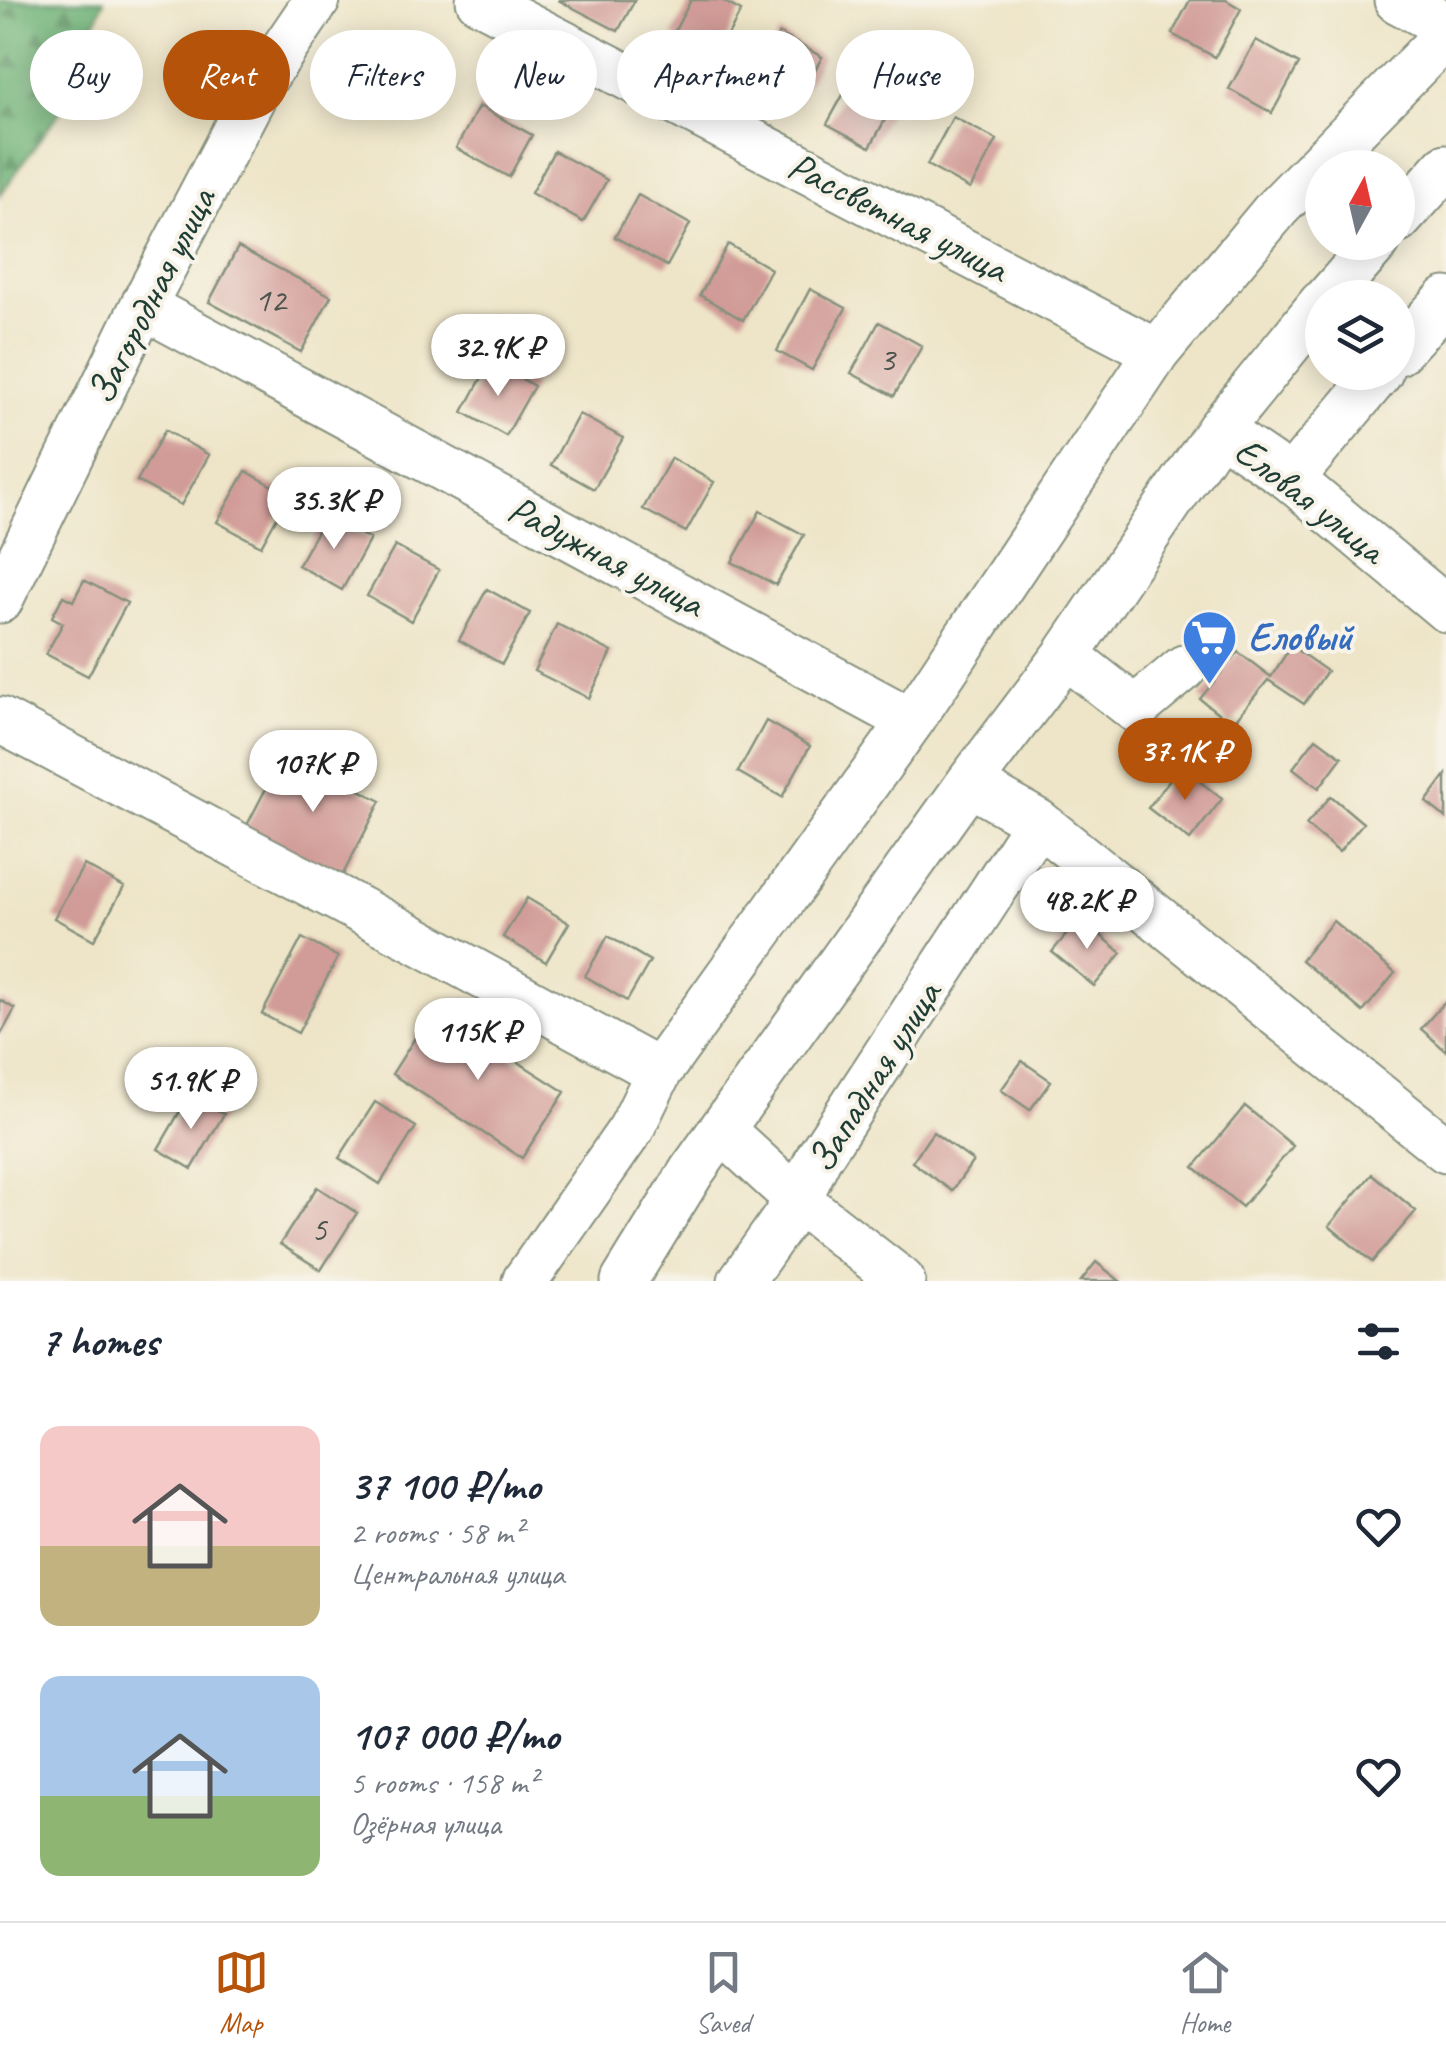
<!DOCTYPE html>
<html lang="en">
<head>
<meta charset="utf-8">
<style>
	body { margin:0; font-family:Caveat,sans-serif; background:#f2f2f3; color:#1f2937; height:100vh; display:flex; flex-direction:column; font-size:38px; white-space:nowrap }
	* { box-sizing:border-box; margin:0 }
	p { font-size:32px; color:#747a83 }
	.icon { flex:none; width:55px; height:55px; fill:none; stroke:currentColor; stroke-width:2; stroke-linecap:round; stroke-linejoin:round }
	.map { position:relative; height:1281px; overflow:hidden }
	.details { display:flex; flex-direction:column; background:#fff; flex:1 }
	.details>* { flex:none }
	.top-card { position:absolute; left:30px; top:30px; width:1388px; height:90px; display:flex; gap:20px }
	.needle { width:65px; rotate:8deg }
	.controls { position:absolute; left:1305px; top:150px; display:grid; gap:20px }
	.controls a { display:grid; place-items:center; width:110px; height:110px; border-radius:50%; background:#fff; box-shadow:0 5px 25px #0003; font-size:50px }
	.price { position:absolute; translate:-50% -85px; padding:0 22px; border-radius:35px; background:#fff; color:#222; font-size:32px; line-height:65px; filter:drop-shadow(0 2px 5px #0008) }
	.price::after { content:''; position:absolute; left:50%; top:60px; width:30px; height:22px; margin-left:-15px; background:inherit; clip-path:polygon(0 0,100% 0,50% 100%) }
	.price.current { background:#b45309; color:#fff }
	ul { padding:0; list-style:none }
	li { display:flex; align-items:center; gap:30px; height:250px; padding:0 40px }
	li span { display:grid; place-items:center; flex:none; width:280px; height:200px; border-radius:20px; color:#555 }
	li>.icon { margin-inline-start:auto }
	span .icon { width:120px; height:120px; fill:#fffc; stroke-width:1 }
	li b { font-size:42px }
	h2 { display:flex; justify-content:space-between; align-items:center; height:120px; padding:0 40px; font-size:42px }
	.tag { padding:0 35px; border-radius:45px; background:#fff; box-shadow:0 5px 25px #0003; font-size:35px; line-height:90px }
	.tag.current { background:#b45309; color:#fff }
	.tabs { display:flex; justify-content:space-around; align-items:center; height:140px; border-top:2px solid #e0e1e3; background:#fff; font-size:28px; color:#747a83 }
	.tabs a { display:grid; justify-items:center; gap:5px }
	.tabs .current { color:#b45309 }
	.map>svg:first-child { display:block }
	.forest { fill:url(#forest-firs); stroke:#487856; stroke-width:2.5 }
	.building { fill:#d19b97 }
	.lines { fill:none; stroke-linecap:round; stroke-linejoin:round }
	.minor-casing { stroke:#86917e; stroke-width:49 }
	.minor { stroke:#fff; stroke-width:45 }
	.labels { text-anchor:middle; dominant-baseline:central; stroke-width:8; stroke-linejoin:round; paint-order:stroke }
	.number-label { font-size:35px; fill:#4c544d }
	.street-label { font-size:40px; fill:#1f3d34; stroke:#f7f3e8 }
	.shop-label { font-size:40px; font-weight:bold; fill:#366cbe; stroke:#f7f3e8; text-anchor:start }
</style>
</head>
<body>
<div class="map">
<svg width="1446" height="1281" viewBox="0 0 1446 1281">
	<defs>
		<pattern id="forest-firs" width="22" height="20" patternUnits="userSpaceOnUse" patternTransform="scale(2.5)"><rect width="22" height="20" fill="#70b378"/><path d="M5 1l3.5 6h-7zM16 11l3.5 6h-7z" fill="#5b9363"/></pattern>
	</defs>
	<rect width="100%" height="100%" fill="#f7f3e8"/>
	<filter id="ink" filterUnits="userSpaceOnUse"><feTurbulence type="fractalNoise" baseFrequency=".01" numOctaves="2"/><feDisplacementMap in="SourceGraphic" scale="20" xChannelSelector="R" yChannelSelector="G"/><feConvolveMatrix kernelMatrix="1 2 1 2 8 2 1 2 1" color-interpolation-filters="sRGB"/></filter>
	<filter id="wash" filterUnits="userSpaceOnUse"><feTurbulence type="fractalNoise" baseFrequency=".0048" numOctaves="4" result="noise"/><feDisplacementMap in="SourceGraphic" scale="40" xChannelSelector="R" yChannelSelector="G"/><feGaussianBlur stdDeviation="2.25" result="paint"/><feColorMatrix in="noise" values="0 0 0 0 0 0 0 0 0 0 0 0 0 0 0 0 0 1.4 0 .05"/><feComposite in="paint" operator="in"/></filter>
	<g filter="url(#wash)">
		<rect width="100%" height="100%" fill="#eee5c8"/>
		<!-- forest -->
		<path class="forest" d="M0,0H104L61,110L0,195Z"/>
		<g id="blocks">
			<!-- building -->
			<path class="building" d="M558,0H635L618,31Z
				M691,0H721L741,11L715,60L672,36Z
				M1190,0H1226L1241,9L1215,57L1172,34Z
				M779,33L822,57L796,105L752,82Z
				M1256,40L1299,64L1272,113L1229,89Z
				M854,75L897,98L870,147L827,124Z
				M479,106L532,135L509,177L456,148Z
				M953,117L997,140L970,189L927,165Z
				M554,151L607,180L583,222L531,193Z
				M638,195L690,224L667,266L615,237Z
				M728,244L771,269L743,320L700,295Z
				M238,247L331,296L301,352L209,302Z
				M810,289L846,308L812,370L777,351Z
				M879,322L922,346L894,396L851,373Z
				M491,361L534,386L506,436L463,412Z
				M579,414L623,438L594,489L551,465Z
				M165,430L209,455L181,505L137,481Z
				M671,458L714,482L686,532L643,509Z
				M246,471L289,495L261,546L217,522Z
				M760,511L804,535L776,585L732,562Z
				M326,515L370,539L342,590L298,565Z
				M395,546L439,570L411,621L367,596Z
				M84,580L127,603L88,676L46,654L63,623L52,617L63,596L73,601Z
				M487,589L530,613L502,664L459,640Z
				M557,624L612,652L589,698L534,671Z
				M1291,646L1327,671L1304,704L1268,680L1232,724L1200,699L1238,652L1271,677Z
				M766,721L810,746L782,797L738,772Z
				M1316,738L1342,757L1319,788L1293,768Z
				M285,752L381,801L341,878L245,829Z
				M1180,766L1222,799L1190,840L1148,808Z
				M1446,775V818L1426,802Z
				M1331,796L1363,823L1339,852L1306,825Z
				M84,865L124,887L94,940L54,918Z
				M527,898L569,923L546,962L503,937Z
				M1080,918L1122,953L1094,986L1052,952Z
				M1333,921L1395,973L1363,1012L1301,960Z
				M608,936L650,961L627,1001L585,976Z
				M302,938L338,957L298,1033L262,1014Z
				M0,1000L15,1009L0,1036Z
				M1446,1000V1051L1421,1029Z
				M434,1008L565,1092L522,1158L392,1074Z
				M1022,1061L1051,1081L1030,1110L1001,1090Z
				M190,1094L224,1114L192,1169L158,1149Z
				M375,1102L416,1127L380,1184L339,1158Z
				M1245,1106L1293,1146L1242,1207L1194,1167Z
				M933,1132L973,1161L952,1191L912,1162Z
				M1372,1174L1416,1211L1372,1262L1329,1226Z
				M317,1187L357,1213L321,1270L280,1244Z
				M1096,1262L1120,1281H1081Z"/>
		</g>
	</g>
	<g filter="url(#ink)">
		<use href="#blocks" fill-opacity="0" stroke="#86917e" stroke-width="2.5"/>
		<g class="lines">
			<defs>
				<path id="minor" d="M479,0L1157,352
					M1397,0L1446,26
					M1398,220L1446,167
					M1328,298L1377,242
					M143,306L911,721
					M1398,352L1446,300
					M1219,430L1291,479L1446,609
					M1291,479L1380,372
					M0,600L143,306L258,87L317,0
					M1066,655L1135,709L1184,668
					M0,720L411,937L659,1072
					M969,783L1038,822L1446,1150
					M723,1131L798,1200L902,1281
					M525,1281L631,1129L659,1072L911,721L1157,352L1277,208L1446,35
					M624,1281L692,1171L969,783L1066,655L1219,430L1322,303
					M741,1281L798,1200L819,1157L1038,822"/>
			</defs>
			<!-- minor casing -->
			<use href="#minor" class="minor-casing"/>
			<!-- minor -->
			<use href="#minor" class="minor"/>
		</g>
	</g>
	<!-- icons -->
	<defs>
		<symbol id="supermarket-pin" viewBox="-11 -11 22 30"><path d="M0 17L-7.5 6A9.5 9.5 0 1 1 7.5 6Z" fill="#3f7fe0" stroke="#f7f3e8"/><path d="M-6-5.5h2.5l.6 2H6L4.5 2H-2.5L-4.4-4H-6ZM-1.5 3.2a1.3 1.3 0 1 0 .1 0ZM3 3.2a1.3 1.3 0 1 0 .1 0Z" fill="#fff"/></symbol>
	</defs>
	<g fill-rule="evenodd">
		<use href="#supermarket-pin" x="1178" y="606" width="63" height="86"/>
	</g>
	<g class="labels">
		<!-- number labels -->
		<g class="number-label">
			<text x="270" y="299">12</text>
			<text x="887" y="359">3</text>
			<text x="319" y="1229">5</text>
		</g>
		<!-- street labels -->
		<g class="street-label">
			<text transform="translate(898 217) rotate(27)">Рассветная улица</text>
			<text transform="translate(151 296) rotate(-63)">Загородная улица</text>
			<text transform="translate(1310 500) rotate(38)">Еловая улица</text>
			<text transform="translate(606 556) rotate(28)">Радужная улица</text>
			<text transform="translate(874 1077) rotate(-58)">Западная улица</text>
		</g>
		<!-- shop labels -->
		<g class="shop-label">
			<text x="1248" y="637">Еловый</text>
		</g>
	</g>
</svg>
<div class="controls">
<a><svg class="needle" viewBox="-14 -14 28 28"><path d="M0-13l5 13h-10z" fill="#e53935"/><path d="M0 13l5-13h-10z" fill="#747a83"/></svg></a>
<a><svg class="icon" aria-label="layers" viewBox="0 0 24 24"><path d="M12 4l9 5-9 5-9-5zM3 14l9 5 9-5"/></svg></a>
</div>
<b class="price" style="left:498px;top:399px">32.9K ₽</b>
<b class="price" style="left:334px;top:552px">35.3K ₽</b>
<b class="price current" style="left:1185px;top:803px">37.1K ₽</b>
<b class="price" style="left:313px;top:815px">107K ₽</b>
<b class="price" style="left:1087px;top:952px">48.2K ₽</b>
<b class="price" style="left:478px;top:1083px">115K ₽</b>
<b class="price" style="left:191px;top:1132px">51.9K ₽</b>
<div class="top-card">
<a class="tag">Buy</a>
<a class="tag current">Rent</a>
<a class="tag">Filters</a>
<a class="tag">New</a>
<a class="tag">Apartment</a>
<a class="tag">House</a>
</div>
</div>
<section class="details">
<h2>7 homes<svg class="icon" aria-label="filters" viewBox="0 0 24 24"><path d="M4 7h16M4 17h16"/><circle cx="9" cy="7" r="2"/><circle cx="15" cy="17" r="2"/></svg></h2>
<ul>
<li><span style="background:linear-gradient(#f6c9c9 60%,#c2b280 0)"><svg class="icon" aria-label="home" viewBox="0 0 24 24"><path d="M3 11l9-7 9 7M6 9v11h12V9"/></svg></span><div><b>37 100 ₽/mo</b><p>2 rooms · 58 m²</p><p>Центральная улица</p></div><svg class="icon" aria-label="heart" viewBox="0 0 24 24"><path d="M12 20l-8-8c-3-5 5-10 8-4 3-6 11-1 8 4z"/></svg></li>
<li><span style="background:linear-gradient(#a9c7e8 60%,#8fb573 0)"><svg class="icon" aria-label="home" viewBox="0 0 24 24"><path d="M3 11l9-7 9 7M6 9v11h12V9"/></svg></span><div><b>107 000 ₽/mo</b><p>5 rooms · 158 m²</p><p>Озёрная улица</p></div><svg class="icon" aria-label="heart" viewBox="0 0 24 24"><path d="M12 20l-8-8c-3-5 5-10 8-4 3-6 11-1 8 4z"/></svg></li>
</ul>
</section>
<nav class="tabs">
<a class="current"><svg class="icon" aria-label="map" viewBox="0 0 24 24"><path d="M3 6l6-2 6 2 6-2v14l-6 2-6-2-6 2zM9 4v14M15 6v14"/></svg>Map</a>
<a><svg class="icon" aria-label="saved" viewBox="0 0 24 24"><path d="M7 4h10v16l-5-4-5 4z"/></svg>Saved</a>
<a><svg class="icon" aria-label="home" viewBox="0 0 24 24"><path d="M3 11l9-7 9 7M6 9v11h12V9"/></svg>Home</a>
</nav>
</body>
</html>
